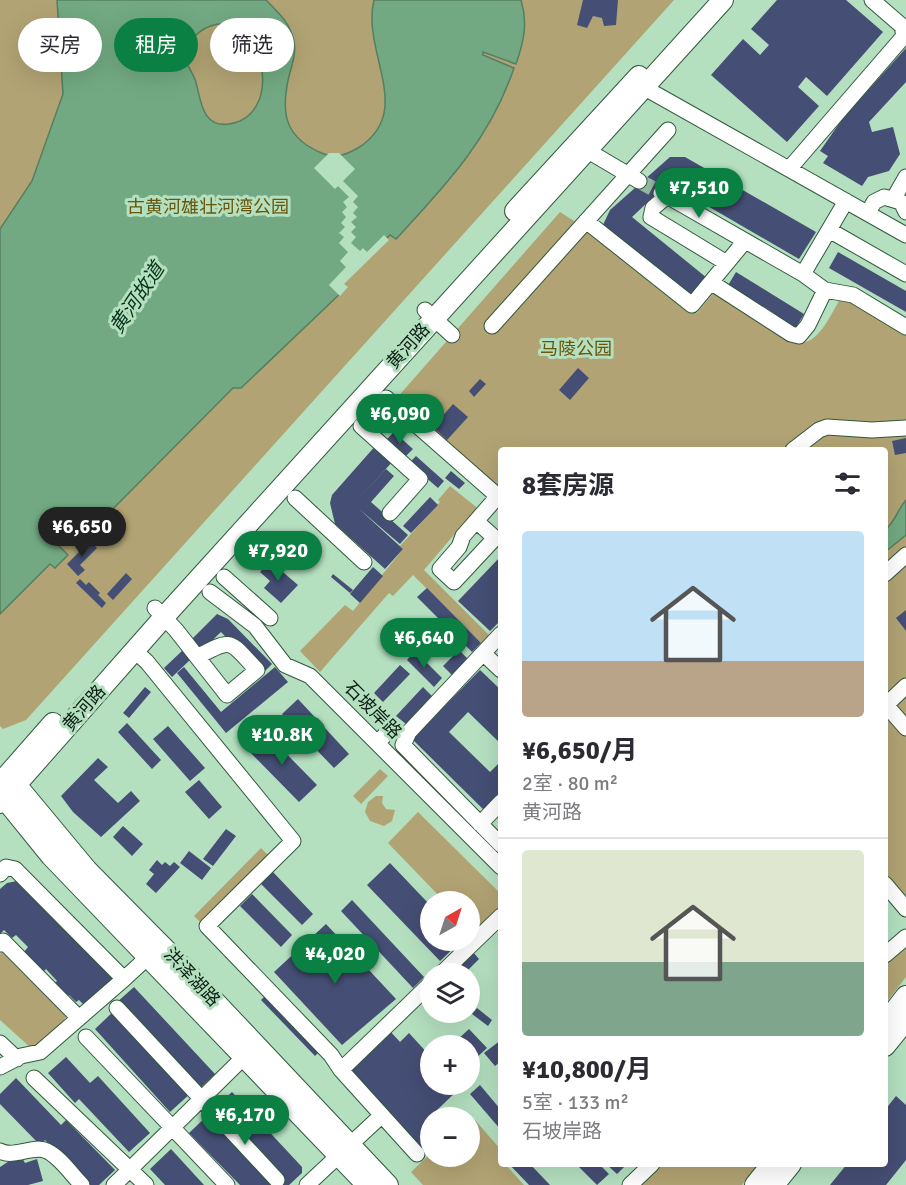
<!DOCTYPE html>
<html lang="zh">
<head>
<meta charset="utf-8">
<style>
	body { margin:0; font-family:Signika,"Noto Sans SC",sans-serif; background:#f2f2f3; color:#2b2b33; height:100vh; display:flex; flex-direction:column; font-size:22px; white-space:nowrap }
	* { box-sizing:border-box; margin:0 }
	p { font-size:20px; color:#7c7c81 }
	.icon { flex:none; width:33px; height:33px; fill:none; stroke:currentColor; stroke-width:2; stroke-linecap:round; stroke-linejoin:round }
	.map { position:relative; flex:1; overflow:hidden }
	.sheet { position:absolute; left:498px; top:447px; width:390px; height:720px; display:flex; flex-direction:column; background:#fff; border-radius:6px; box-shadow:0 6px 24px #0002 }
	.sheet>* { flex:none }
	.hud { position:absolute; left:18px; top:18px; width:390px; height:54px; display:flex; gap:12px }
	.needle { width:39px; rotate:39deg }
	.tools { position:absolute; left:420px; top:891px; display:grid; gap:12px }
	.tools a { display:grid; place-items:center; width:60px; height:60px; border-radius:50%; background:#fff; box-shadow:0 6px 24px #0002; font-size:30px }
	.price { position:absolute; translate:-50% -51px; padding:0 14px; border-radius:21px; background:#0b8043; color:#fff; font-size:20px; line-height:39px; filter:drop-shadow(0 2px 3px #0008) }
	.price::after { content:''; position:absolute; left:50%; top:36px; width:18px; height:14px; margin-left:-9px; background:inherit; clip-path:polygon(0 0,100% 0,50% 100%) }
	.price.active { background:#222; color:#fff }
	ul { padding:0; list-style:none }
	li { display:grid; align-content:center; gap:12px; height:318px; padding:0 24px }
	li+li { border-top:2px solid #e1e1e2 }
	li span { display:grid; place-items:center; height:186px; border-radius:6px; color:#555 }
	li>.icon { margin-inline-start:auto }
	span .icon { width:108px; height:108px; fill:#fffc; stroke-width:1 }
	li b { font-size:26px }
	h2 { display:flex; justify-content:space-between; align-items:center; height:72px; padding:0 24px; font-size:26px }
	.tag { padding:0 21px; border-radius:27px; background:#fff; box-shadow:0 6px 24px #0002; font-size:21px; line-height:54px }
	.tag.active { background:#0b8043; color:#fff }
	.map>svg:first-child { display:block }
	.green { fill:#b1a373 }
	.water { fill:#72a982; stroke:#547f61; stroke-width:1.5; fill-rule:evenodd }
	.pier { fill:#b4e0c0 }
	.building { fill:#454e74 }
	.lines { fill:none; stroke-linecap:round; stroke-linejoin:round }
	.minor-tunnel { stroke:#93b99d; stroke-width:15; stroke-dasharray:15 8; stroke-linecap:butt }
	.minor-casing { stroke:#30583c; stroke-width:17 }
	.major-casing { stroke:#30583c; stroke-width:22 }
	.minor { stroke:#fff; stroke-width:15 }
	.major { stroke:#fff; stroke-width:20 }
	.labels { text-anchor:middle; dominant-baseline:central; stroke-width:6; stroke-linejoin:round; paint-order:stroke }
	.park-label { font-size:18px; fill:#69560b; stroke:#b4e0c0 }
	.street-label { font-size:18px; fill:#0d1e13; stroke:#b4e0c0 }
	.water-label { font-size:20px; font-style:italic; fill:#07341a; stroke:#b4e0c0 }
</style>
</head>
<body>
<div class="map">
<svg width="906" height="1185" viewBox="0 0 906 1185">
	<rect width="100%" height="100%" fill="#b4e0c0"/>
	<!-- green -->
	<path class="green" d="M0,0H674L26,720L3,729L0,726Z
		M560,212L596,235L697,313L716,290L799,343C820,344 832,311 842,296L906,333V900L885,876V450H501V493L395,400Z
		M450,486L480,510L470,516L424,570L492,638L484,646L413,575L393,596L389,593L320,672L300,651L345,605L353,611L403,549L400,546L440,502L438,500Z
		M380,769L388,776L361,804L353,796Z
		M376,796H383L382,803L386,809L395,810L392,821L384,826L370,821L365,812L368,802Z
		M418,812L501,894V907L473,933L470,929V902L444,901L388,843Z
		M261,848L269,856L202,924L194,916Z
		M906,942V977L885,1004V960Z
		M5,949L70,1012L41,1049L31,1048L0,1020V954Z
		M475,1120L501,1150V1164H505L524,1185H423L411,1172L430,1154V1156H470V1122Z
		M659,1164H758L742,1185H637Z"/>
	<!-- water -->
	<path class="water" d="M57,0H266C279,13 290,23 294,41C296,52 293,62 290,72C280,111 283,138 324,154C336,159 347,154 358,148C416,111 361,53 374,0H521C528,23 524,41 516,64L483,52V55L514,68C490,139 446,185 396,239L390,235L340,284L345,289L241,388H233L82,540L68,527L54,541L68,555L55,568L50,564L0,614V229L32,181L63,94ZM218,24C269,26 281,117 229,124C202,128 201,100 196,83C195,76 189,70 187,62C183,43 200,27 218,24Z
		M906,500V535L885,552V530C896,521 897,510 906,500Z"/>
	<!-- pier -->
	<path class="pier" d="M329,153H339L355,169L343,181L358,196L353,202L358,207L353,213L357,217L351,222L356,227L351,232L356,237L351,243L360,251L363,248L367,252L384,235L389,240L344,284L348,287L340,296L329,285L346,267L340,261L348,252L339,243L344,237L339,233L345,227L341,223L346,217L342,212L347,207L343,202L349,197L338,186L335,189L314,168Z"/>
	<!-- building -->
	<path class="building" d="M583,0H618L616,25L604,26L602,18L593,16L587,28L577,25Z
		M777,0H846L883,32L827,96L806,77L798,87L819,106L787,142L711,75L743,39L760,55L769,45L751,29Z
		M906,48V82L869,122L872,132L893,127L900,154L889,171L868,177L862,186L823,163L828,156L820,151L843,118Z
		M670,157H685L816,232L799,259L668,183L632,217L707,278L690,298L602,227L610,210Z
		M838,252L906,291V312L829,268Z
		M736,272L804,314L795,329L727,287Z
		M578,368L589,378L570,400L559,390Z
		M480,379L486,384L474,397L469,391Z
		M453,404L468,417L447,440L433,427Z
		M394,432L413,449L405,457L386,440Z
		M906,438V453L895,455L892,441Z
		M377,444L394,460L354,504L386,469L394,476L371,502L408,535L400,544L358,508L403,549L385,569L335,524L330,503L332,495Z
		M416,456L444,481L438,488L409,463Z
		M451,471L465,483L459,489L445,478Z
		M430,497L438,505L411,533L403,526Z
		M90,541L97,548L80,565L85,570L78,576L67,564Z
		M501,556V620L490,631L458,601Z
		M270,561L298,585L281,603L264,588L270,581L260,572Z
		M373,567L383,576L360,603L350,594Z
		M126,573L132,579L113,600L107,594Z
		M333,574L353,590L350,593L331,577Z
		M80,579L86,585L89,582L100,593L98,595L106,603L102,608L76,583Z
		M427,588L481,643L472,652L417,597Z
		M906,610V631L896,618Z
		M217,614L228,619L272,664L262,674L221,632L202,650L191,640Z
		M432,634L440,642L427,654L419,646Z
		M183,650L191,659L172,677L164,668Z
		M459,650L468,659L452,675L443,666Z
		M415,651L442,678L434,687L407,660Z
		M400,665L410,674L383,702L374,693Z
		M184,667L221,712L275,667L288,682L226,733L177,673Z
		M480,670L501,690V744L468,712L449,732L490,772L501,761V796L486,812L412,739Z
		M145,687L151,692L129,718L123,713Z
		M423,687L432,696L406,724L396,716Z
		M298,699L349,754L334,768L282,714Z
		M127,723L161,760L152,769L118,732Z
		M168,726L205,768L190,781L153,739Z
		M264,731L317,785L299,802L246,748Z
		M98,758L108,767L94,780L118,803L131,791L140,801L101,837L73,812L61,796Z
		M199,780L222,807L209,819L185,792Z
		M123,826L143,844L132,856L113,837Z
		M226,829L236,836L213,866L203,859Z
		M189,851L211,868L202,880L180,863Z
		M157,860L162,865L165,862L170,866L174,862L180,867L156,893L146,884L154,874L149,870Z
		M390,863L430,905V940H462L440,961L367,885Z
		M273,872L313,914L302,925L261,884Z
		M17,881L25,885L115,977L83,1004L79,1000L76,1002L69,995L65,998L53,985L57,981L46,969L43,972L24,952L28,947L16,935L12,938L4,930L0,934V889L7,883Z
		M252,894L292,935L281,947L240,906Z
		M352,900L424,977L413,988L341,911Z
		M326,924L396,999L342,1045L274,972Z
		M472,951L479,959L467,971L459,964Z
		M134,987L215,1074L197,1091L116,1003Z
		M269,992L323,1048L315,1056L261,1000Z
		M477,1008L492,1020L488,1026L472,1014Z
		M115,1010L191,1093L170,1112L95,1029Z
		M469,1029L487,1048L474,1060L470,1055V1046H460L456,1041Z
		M389,1030L400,1042L409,1033L430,1056V1084H456L460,1088L436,1111L442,1118H430V1146L423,1153L346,1070Z
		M501,1040V1061L495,1066L484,1053Z
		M66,1057L90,1083L98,1076L150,1133L129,1152L79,1099L75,1103L48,1073Z
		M16,1078L61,1125L66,1120L115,1170L99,1185H88L45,1140L40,1145L0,1104V1094Z
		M480,1085L501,1110V1130L470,1094Z
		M232,1092L302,1167V1173L289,1185H240L189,1133Z
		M896,1096L906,1105V1160L886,1185H830L847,1164H885V1110Z
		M171,1149L204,1185H165L150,1169Z
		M20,1154L25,1163L37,1159L43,1181L28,1185H0V1167Z
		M509,1164H530L550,1185H529Z
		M576,1164H599L609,1174L597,1185Z
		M606,1164H627L617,1174Z"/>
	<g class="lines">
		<!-- minor-tunnel -->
		<path class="minor-tunnel" d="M639,181L661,193"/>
		<defs>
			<path id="minor" d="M636,83L906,235
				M588,151L639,181
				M789,169L904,36L902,26L872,0
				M661,193L667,196L653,208L651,217L725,262
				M667,196L803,274L825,290L853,295L906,327
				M894,198L906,177
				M868,213L874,202L884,197L901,202L906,212
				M586,221L692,305L745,241
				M829,230L906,274
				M803,274L846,201
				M712,283L791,334L799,336L808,325L825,290
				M425,310L452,335
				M492,326L668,130
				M386,398L501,499
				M361,426L420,479L390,513
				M793,450L819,430L827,427L872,430L906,428
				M295,498L364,562
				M476,521L495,538L454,582L440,569L459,547L463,536L498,496
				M885,574L906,555
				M224,577L270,618
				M210,592L255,626L285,665L310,676L501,867
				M155,608L176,630L227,695L257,670C229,641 234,637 197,657
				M501,634L409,732L403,745L501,845
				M134,650L147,662L293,841L207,926L331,1055L341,1070L417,1154
				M483,653L501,670
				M885,704L906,728
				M886,705L906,686
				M377,743L392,728
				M480,824L501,802
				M0,874L6,867L15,869L124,979L40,1052L21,1056L0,1067
				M885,884L906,909
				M0,944L3,941L79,1018
				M885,955L906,937
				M441,974L501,916
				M124,979L149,956
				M117,1008L277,1180
				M86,1037L227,1185
				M0,1043L17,1059
				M341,1070L430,984
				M34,1078L146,1185
				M0,1151C14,1159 33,1144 47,1151C60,1157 72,1175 82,1185
				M114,1185L244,1057
				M307,1185L382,1115
				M630,1185L652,1164"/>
			<path id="major" d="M515,211L639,76
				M8,775L87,870L170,954L388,1185
				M3,780L53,723
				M0,793L51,856L367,1185
				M0,803L164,617L723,0
				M885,1023L906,996
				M885,1046L906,1020
				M755,1185L772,1164
				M774,1185L791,1164"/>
		</defs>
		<!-- minor casing -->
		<use href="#minor" class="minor-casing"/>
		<!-- major casing -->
		<use href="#major" class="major-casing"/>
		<!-- minor -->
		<use href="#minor" class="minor"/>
		<!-- major -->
		<use href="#major" class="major"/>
	</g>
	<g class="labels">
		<!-- park labels -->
		<g class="park-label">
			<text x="208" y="207">古黄河雄壮河湾公园</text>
			<text x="576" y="349">马陵公园</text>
		</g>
		<!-- street labels -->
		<g class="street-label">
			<text transform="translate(408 346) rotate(-48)">黄河路</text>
			<text transform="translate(84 708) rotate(-49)">黄河路</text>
			<text transform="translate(373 710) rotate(45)">石坡岸路</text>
			<text transform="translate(192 977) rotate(47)">洪泽湖路</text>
		</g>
		<!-- water labels -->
		<g class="water-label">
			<text transform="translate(137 298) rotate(-56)">黄河故道</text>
		</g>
	</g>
</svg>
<div class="tools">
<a><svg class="needle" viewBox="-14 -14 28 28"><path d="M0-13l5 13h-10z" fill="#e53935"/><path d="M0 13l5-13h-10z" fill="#7c7c81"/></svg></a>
<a><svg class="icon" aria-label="layers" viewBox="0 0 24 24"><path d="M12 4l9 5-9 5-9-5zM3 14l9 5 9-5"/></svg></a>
<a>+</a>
<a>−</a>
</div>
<b class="price" style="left:699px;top:219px">¥7,510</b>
<b class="price" style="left:400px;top:445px">¥6,090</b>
<b class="price active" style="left:82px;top:558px">¥6,650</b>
<b class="price" style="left:278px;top:582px">¥7,920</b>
<b class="price" style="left:424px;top:669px">¥6,640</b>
<b class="price" style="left:282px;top:766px">¥10.8K</b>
<b class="price" style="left:335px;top:985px">¥4,020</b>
<b class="price" style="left:245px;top:1146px">¥6,170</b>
<div class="hud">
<a class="tag">买房</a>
<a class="tag active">租房</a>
<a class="tag">筛选</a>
</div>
<section class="sheet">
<h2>8套房源<svg class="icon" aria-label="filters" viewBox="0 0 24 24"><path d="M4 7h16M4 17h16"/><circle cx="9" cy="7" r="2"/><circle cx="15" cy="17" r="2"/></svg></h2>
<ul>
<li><span style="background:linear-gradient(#bfe0f5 70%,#b9a48a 0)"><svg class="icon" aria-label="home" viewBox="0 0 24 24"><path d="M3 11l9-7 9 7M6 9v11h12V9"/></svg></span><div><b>¥6,650/月</b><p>2室 · 80 m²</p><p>黄河路</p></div></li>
<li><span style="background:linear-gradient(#dfe7d0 60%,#7fa58c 0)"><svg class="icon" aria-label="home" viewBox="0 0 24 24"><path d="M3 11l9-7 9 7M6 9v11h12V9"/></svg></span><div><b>¥10,800/月</b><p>5室 · 133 m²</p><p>石坡岸路</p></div></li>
</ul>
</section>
</div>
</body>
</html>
